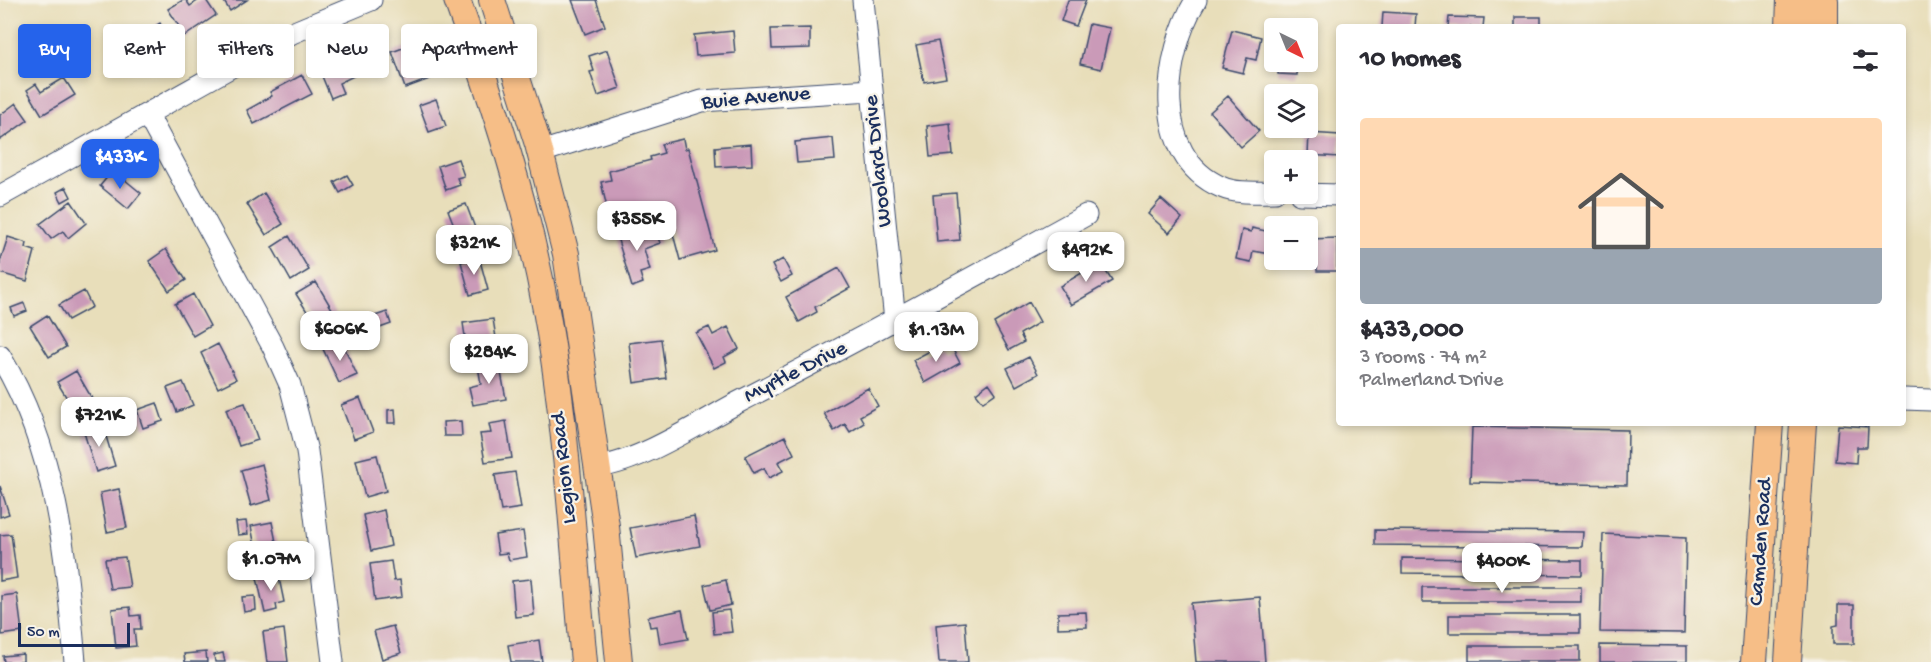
<!DOCTYPE html>
<html lang="en">
<head>
<meta charset="utf-8">
<style>
	body { margin:0; font-family:"Gochi Hand",sans-serif; background:#f2f2f3; color:#2b2b33; height:100vh; display:flex; flex-direction:column; font-size:22px; white-space:nowrap }
	* { box-sizing:border-box; margin:0 }
	p { font-size:20px; color:#7c7c81 }
	.icon { flex:none; width:33px; height:33px; fill:none; stroke:currentColor; stroke-width:2; stroke-linecap:round; stroke-linejoin:round }
	.map { position:relative; flex:1; overflow:hidden }
	.drawer { position:absolute; left:1336px; top:24px; width:570px; height:402px; display:flex; flex-direction:column; background:#fff; border-radius:6px; box-shadow:0 3px 9px #0003 }
	.drawer>* { flex:none }
	.guide { position:absolute; left:18px; top:24px; width:570px; height:54px; display:flex; gap:12px }
	.needle { width:39px; rotate:137deg }
	.controls { position:absolute; left:1264px; top:18px; display:grid; gap:12px }
	.controls a { display:grid; place-items:center; width:54px; height:54px; border-radius:6px; background:#fff; box-shadow:0 3px 9px #0003; font-size:30px }
	.scale { position:absolute; left:18px; bottom:15px; width:112px; box-sizing:border-box; padding-left:6px; border:3px solid #1b2f5e; border-top:0; font-size:16px; line-height:21px; white-space:nowrap; color:#1b2f5e; -webkit-text-stroke:4px #f7f3e8; paint-order:stroke }
	.price { position:absolute; translate:-50% -51px; padding:0 14px; border-radius:12px; background:#fff; color:#222; font-size:20px; line-height:39px; filter:drop-shadow(0 2px 3px #0008) }
	.price::after { content:''; position:absolute; left:50%; top:36px; width:18px; height:14px; margin-left:-9px; background:inherit; clip-path:polygon(0 0,100% 0,50% 100%) }
	.price.selected { background:#2563eb; color:#fff }
	ul { padding:0; list-style:none }
	li { display:grid; align-content:center; gap:12px; height:318px; padding:0 24px }
	li span { display:grid; place-items:center; height:186px; border-radius:6px; color:#555 }
	li>.icon { margin-inline-start:auto }
	span .icon { width:108px; height:108px; fill:#fffc; stroke-width:1 }
	li b { font-size:26px }
	h2 { display:flex; justify-content:space-between; align-items:center; height:72px; padding:0 24px; font-size:26px }
	.chip { padding:0 21px; border-radius:6px; background:#fff; box-shadow:0 3px 9px #0003; font-size:21px; line-height:54px }
	.chip.selected { background:#2563eb; color:#fff }
	.map>svg:first-child { display:block }
	.building { fill:#ca9ab8 }
	.lines { fill:none; stroke-linecap:round; stroke-linejoin:round }
	.minor-casing { stroke:#3a496c; stroke-width:23 }
	.major-casing { stroke:#3a496c; stroke-width:28 }
	.minor { stroke:#fff; stroke-width:21 }
	.major { stroke:#f6be87; stroke-width:26 }
	.labels { text-anchor:middle; dominant-baseline:central; stroke-width:4.5; stroke-linejoin:round; paint-order:stroke }
	.street-label { font-size:22px; fill:#1b2f5e; stroke:#f7f3e8 }
</style>
</head>
<body>
<div class="map">
<svg width="1931" height="662" viewBox="0 0 1931 662">
	<rect width="100%" height="100%" fill="#f7f3e8"/>
	<filter id="ink" filterUnits="userSpaceOnUse"><feTurbulence type="fractalNoise" baseFrequency=".0167" numOctaves="2"/><feDisplacementMap in="SourceGraphic" scale="12" xChannelSelector="R" yChannelSelector="G"/><feConvolveMatrix kernelMatrix="1 2 1 2 8 2 1 2 1" color-interpolation-filters="sRGB"/></filter>
	<filter id="wash" filterUnits="userSpaceOnUse"><feTurbulence type="fractalNoise" baseFrequency=".008" numOctaves="4" result="noise"/><feDisplacementMap in="SourceGraphic" scale="24" xChannelSelector="R" yChannelSelector="G"/><feGaussianBlur stdDeviation="1.35" result="paint"/><feColorMatrix in="noise" values="0 0 0 0 0 0 0 0 0 0 0 0 0 0 0 0 0 1.4 0 .05"/><feComposite in="paint" operator="in"/></filter>
	<g filter="url(#wash)">
		<rect width="100%" height="100%" fill="#e8deba"/>
		<g id="blocks">
			<!-- building -->
			<path class="building" d="M183,0H186L190,6L199,0H206L216,15L185,36L168,9Z
				M223,0H247L230,11Z
				M572,0H596L605,26L585,34Z
				M1068,0H1086L1076,26L1061,21Z
				M1383,12L1416,14L1415,27H1382Z
				M1449,17L1484,18L1483,27H1448Z
				M1515,17H1541V27H1515Z
				M160,23L170,41L139,60L129,42Z
				M1089,24L1110,28L1101,69L1080,64Z
				M810,28V48L772,49L771,29Z
				M1232,30L1261,37L1256,60L1247,58L1243,73L1222,68Z
				M733,31L735,53L696,56L694,35Z
				M938,41L946,78L924,82L916,45Z
				M419,42L432,78L405,88L392,52Z
				M607,50L620,88L598,96L590,72L594,71L589,56Z
				M354,54L362,72L339,83L343,93L331,98L319,69Z
				M1279,62H1298L1297,75L1278,74Z
				M302,75L312,94L254,124L247,110L272,96L270,92Z
				M64,78L75,95L42,115L27,90L36,84L41,92Z
				M1228,96L1259,131L1241,147L1210,112Z
				M436,99L446,126L429,132L419,105Z
				M16,103L28,120L0,140V115Z
				M950,123L953,155L930,157L927,126Z
				M1309,133L1340,135V157L1308,155Z
				M833,138L835,160L797,163L795,142Z
				M683,139L685,149L688,148L715,250L680,260L665,204L619,216L616,205L607,208L601,182L611,180L609,171L651,160L650,157L664,153L661,144Z
				M751,144L752,165L716,167L715,147Z
				M458,159L464,176L457,178L460,185L446,190L438,166Z
				M113,170L141,193L128,209L100,186Z
				M347,175L353,185L340,193L334,182Z
				M66,187L71,197L62,202L57,192Z
				M264,193L283,224L266,235L247,204Z
				M956,193L960,240L937,242L933,195Z
				M1161,199L1182,218L1169,233L1148,214Z
				M71,201L86,223L68,238L63,231L51,239L40,224Z
				M466,204L478,236L461,243L448,210Z
				M654,226L660,243L644,249L650,270L640,273L643,283L632,287L617,237Z
				M1252,228L1275,233L1270,254L1253,251L1251,262L1236,259L1242,230L1251,232Z
				M289,236L309,270L291,281L272,247Z
				M8,237L27,243L26,248L35,251L27,281L0,273V262Z
				M1337,238V271H1317V256H1310V239Z
				M166,249L186,280L169,291L149,261Z
				M479,257L488,290L470,295L461,262Z
				M783,259L792,276L781,282L772,265Z
				M1100,262L1112,281L1071,305L1060,286Z
				M839,268L850,288L815,307L817,312L799,322L786,297Z
				M316,282L335,314L316,326L296,294Z
				M84,291L92,307L68,320L59,305Z
				M193,294L210,326L193,336L175,304Z
				M1029,302L1040,322L1020,334L1024,342L1009,350L994,323Z
				M24,303L27,311L14,316L11,308Z
				M387,312L391,324L377,329L372,317Z
				M47,315L66,347L49,357L30,326Z
				M493,319L496,338L466,343L463,323Z
				M709,327L713,335L728,327L739,349L724,357L726,362L714,368L696,333Z
				M661,339L666,378L634,383L629,343Z
				M341,340L357,375L339,383L323,349Z
				M218,344L236,379L218,388L201,353Z
				M939,346L942,351L951,346L960,363L925,383L913,360Z
				M1029,357L1038,374L1016,386L1007,368Z
				M499,362L506,399L473,405L469,387L481,384L478,366Z
				M76,371L94,402L76,413L57,382Z
				M183,382L193,405L177,412L167,388Z
				M989,383L996,393L983,402L976,393Z
				M868,388L878,406L860,416L864,423L850,432L845,424L834,431L824,413Z
				M360,398L373,432L354,439L341,405Z
				M157,403L163,421L143,428L137,410Z
				M245,403L258,440L239,446L226,409Z
				M395,409L396,423H388V410Z
				M461,421L462,436H444L443,422Z
				M506,421L512,458L485,462L480,434L491,433L489,424Z
				M102,423L115,466L96,472L83,429Z
				M1838,425L1868,427L1867,447H1857L1856,463L1835,461Z
				M1472,427L1628,430L1627,485L1470,482Z
				M785,436L794,454L778,462L783,471L769,478L764,468L754,473L745,456Z
				M377,455L386,491L365,497L356,460Z
				M262,464L271,500L251,506L241,470Z
				M515,472L521,508L501,511L495,475Z
				M0,486L9,514L0,517Z
				M119,489L127,528L107,532L100,493Z
				M384,510L391,546L371,551L363,515Z
				M694,516L700,546L636,558L630,528Z
				M246,521L248,534L238,535L236,522Z
				M272,522L279,557L258,562L251,526Z
				M1375,530L1583,532L1582,547L1375,545Z
				M523,531L527,557L509,560L507,553L498,554L495,535Z
				M11,534L17,578L0,581V535Z
				M1603,534L1686,538L1684,633L1600,632Z
				M125,557L130,587L110,589L105,559Z
				M1402,558L1582,560V575L1402,573Z
				M391,561L394,581L400,580L402,597L375,601L370,564Z
				M278,573L284,602L276,604L277,610L265,613L257,578Z
				M531,579L534,615L515,617L512,581Z
				M726,580L731,605L710,610L704,585Z
				M1422,587H1581V602H1422Z
				M17,594L22,632L2,635V596Z
				M255,596L256,610L244,612L242,597Z
				M1260,597L1265,662H1196L1191,603Z
				M1838,605H1854V644H1833V626L1838,625Z
				M130,607L131,616L140,615L141,629H134L136,646L116,648L112,609Z
				M682,610L688,639L660,644L657,626L650,627L648,617Z
				M729,610L732,632L714,634L712,612Z
				M1086,612L1087,627L1058,628V613Z
				M1449,615H1580V633H1449Z
				M965,622L968,662H939L936,625Z
				M393,626L401,653L382,659L374,631Z
				M284,629L288,662H267L263,632Z
				M539,640L542,662H511L508,645Z
				M1600,645L1687,646V662H1600Z
				M1469,646H1580V661H1469Z
				M206,652L207,662H185L184,654Z
				M223,653L225,662H215L214,655Z
				M23,654V662H4L3,656Z"/>
		</g>
	</g>
	<g filter="url(#ink)">
		<use href="#blocks" fill-opacity="0" stroke="#3a496c" stroke-width="1.5"/>
		<g class="lines">
			<defs>
				<path id="minor" d="M863,0L895,321
					M1196,0C1164,53 1150,156 1221,187C1237,194 1257,192 1275,192
					M147,114L273,347L290,385L307,451L333,662
					M541,152L702,101L871,90
					M1300,194L1340,195
					M0,196L292,33L371,0
					M0,356C57,450 66,555 75,662
					M1904,399L1931,400
					M597,467C640,462 698,424 737,403C855,342 970,279 1086,215"/>
				<path id="major" d="M457,0C493,102 527,203 546,310C567,425 573,545 584,662
					M492,0L538,144L566,254L606,526L619,662
					M1792,0L1805,5L1807,27
					M1789,27L1790,0
					M1825,27V0
					M1754,662L1770,423
					M1788,662L1803,423"/>
			</defs>
			<!-- minor casing -->
			<use href="#minor" class="minor-casing"/>
			<!-- major casing -->
			<use href="#major" class="major-casing"/>
			<!-- minor -->
			<use href="#minor" class="minor"/>
			<!-- major -->
			<use href="#major" class="major"/>
		</g>
	</g>
	<g class="labels">
		<!-- street labels -->
		<g class="street-label">
			<text transform="translate(756 99) rotate(-5)">Buie Avenue</text>
			<text transform="translate(879 161) rotate(-96)">Woolard Drive</text>
			<text transform="translate(796 373) rotate(-27)">Myrtle Drive</text>
			<text transform="translate(565 468) rotate(-96)">Legion Road</text>
			<text transform="translate(1762 542) rotate(-86)">Camden Road</text>
		</g>
	</g>
</svg>
<div class="controls">
<a><svg class="needle" viewBox="-14 -14 28 28"><path d="M0-13l5 13h-10z" fill="#e53935"/><path d="M0 13l5-13h-10z" fill="#7c7c81"/></svg></a>
<a><svg class="icon" aria-label="layers" viewBox="0 0 24 24"><path d="M12 4l9 5-9 5-9-5zM3 14l9 5 9-5"/></svg></a>
<a>+</a>
<a>−</a>
</div>
<div class="scale">50 m</div>
<b class="price selected" style="left:120px;top:190px">$433K</b>
<b class="price" style="left:637px;top:252px">$355K</b>
<b class="price" style="left:474px;top:276px">$321K</b>
<b class="price" style="left:1086px;top:283px">$492K</b>
<b class="price" style="left:340px;top:362px">$606K</b>
<b class="price" style="left:936px;top:363px">$1.13M</b>
<b class="price" style="left:489px;top:385px">$284K</b>
<b class="price" style="left:99px;top:448px">$721K</b>
<b class="price" style="left:271px;top:592px">$1.07M</b>
<b class="price" style="left:1502px;top:594px">$400K</b>
<div class="guide">
<a class="chip selected">Buy</a>
<a class="chip">Rent</a>
<a class="chip">Filters</a>
<a class="chip">New</a>
<a class="chip">Apartment</a>
</div>
<section class="drawer">
<h2>10 homes<svg class="icon" aria-label="filters" viewBox="0 0 24 24"><path d="M4 7h16M4 17h16"/><circle cx="9" cy="7" r="2"/><circle cx="15" cy="17" r="2"/></svg></h2>
<ul>
<li><span style="background:linear-gradient(#ffd9b3 70%,#9aa5b1 0)"><svg class="icon" aria-label="home" viewBox="0 0 24 24"><path d="M3 11l9-7 9 7M6 9v11h12V9"/></svg></span><div><b>$433,000</b><p>3 rooms · 74 m²</p><p>Palmerland Drive</p></div></li>
</ul>
</section>
</div>
</body>
</html>
